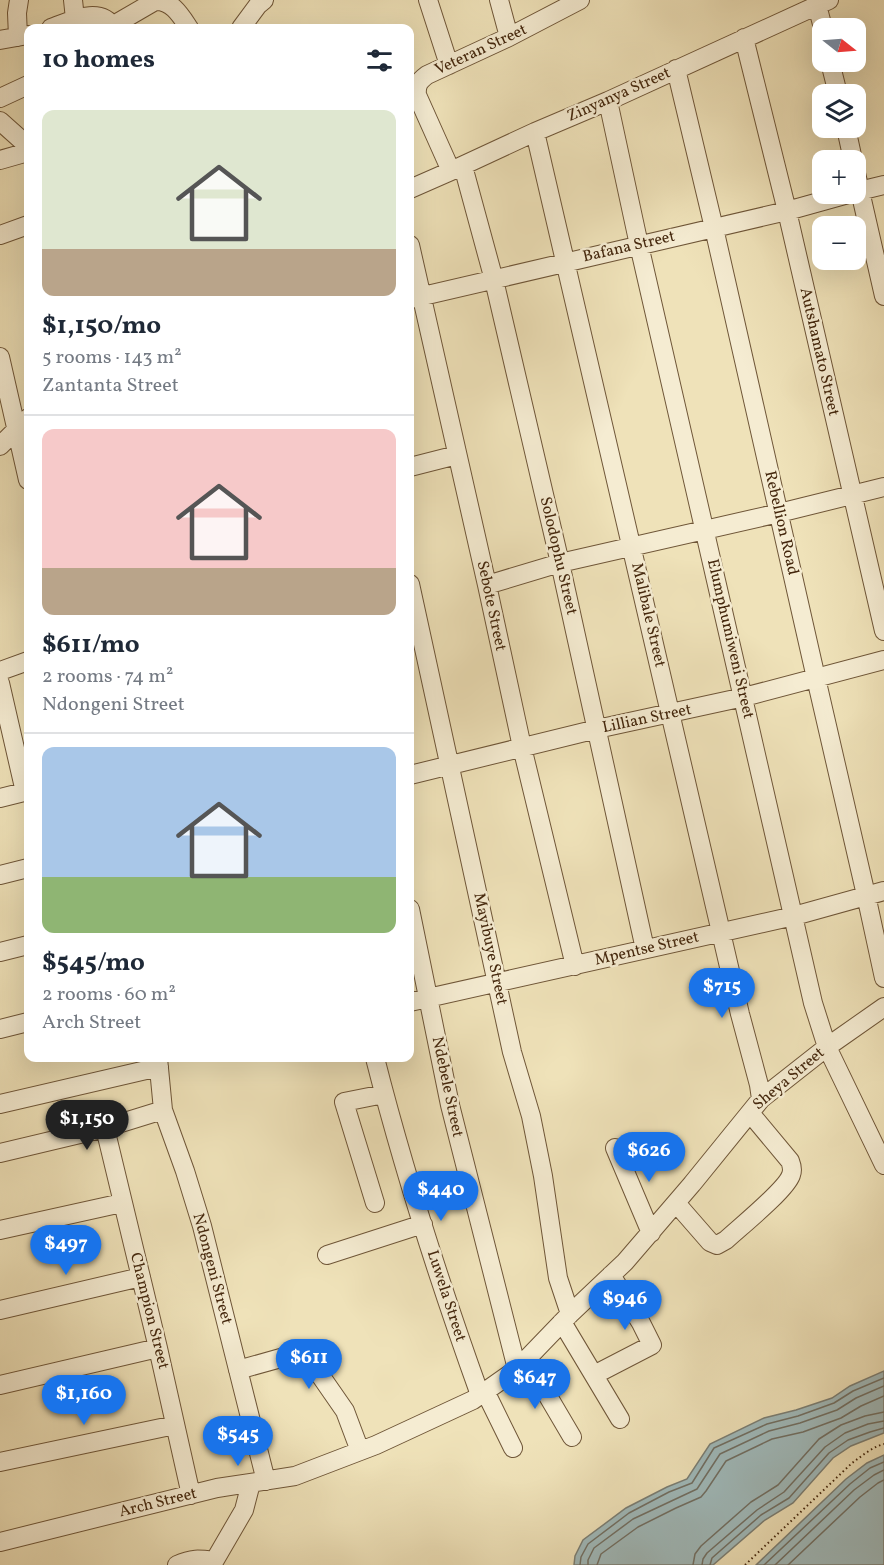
<!DOCTYPE html>
<html lang="en">
<head>
<meta charset="utf-8">
<style>
	body { margin:0; font-family:Vollkorn,serif; background:#f2f2f3; color:#1f2937; height:100vh; display:flex; flex-direction:column; font-size:22px; white-space:nowrap }
	* { box-sizing:border-box; margin:0 }
	p { font-size:20px; color:#747a83 }
	.icon { flex:none; width:33px; height:33px; fill:none; stroke:currentColor; stroke-width:2; stroke-linecap:round; stroke-linejoin:round }
	.map { position:relative; flex:1; overflow:hidden }
	.panel { position:absolute; left:24px; top:24px; width:390px; height:1038px; display:flex; flex-direction:column; background:#fff; border-radius:12px; box-shadow:0 6px 24px #0002 }
	.panel>* { flex:none }
	.needle { width:39px; rotate:107deg }
	.tools { position:absolute; left:812px; top:18px; display:grid; gap:12px }
	.tools a { display:grid; place-items:center; width:54px; height:54px; border-radius:12px; background:#fff; box-shadow:0 6px 24px #0002; font-size:30px }
	.price { position:absolute; translate:-50% -51px; padding:0 14px; border-radius:21px; background:#1a73e8; color:#fff; font-size:20px; line-height:39px; filter:drop-shadow(0 2px 3px #0008) }
	.price::after { content:''; position:absolute; left:50%; top:36px; width:18px; height:14px; margin-left:-9px; background:inherit; clip-path:polygon(0 0,100% 0,50% 100%) }
	.price.on { background:#222; color:#fff }
	ul { padding:0; list-style:none }
	li { display:grid; align-content:center; gap:12px; height:318px; padding:0 18px }
	li+li { border-top:2px solid #e0e1e3 }
	li span { display:grid; place-items:center; height:186px; border-radius:12px; color:#555 }
	li>.icon { margin-inline-start:auto }
	span .icon { width:108px; height:108px; fill:#fffc; stroke-width:1 }
	li b { font-size:26px }
	h2 { display:flex; justify-content:space-between; align-items:center; height:72px; padding:0 18px; font-size:26px }
	.map>svg:first-child { display:block }
	.water { fill:#a0babb; stroke:#7b7f75; stroke-width:1.5 }
	.lines { fill:none; stroke-linecap:round; stroke-linejoin:round }
	.shore { stroke:#727064; stroke-width:1.5 }
	.minor-casing { stroke:#6f5638; stroke-width:20 }
	.path { stroke:#44270d; stroke-width:2; stroke-dasharray:1.5 3; stroke-linecap:butt }
	.minor { stroke:#f5ecd2; stroke-width:18 }
	.labels { text-anchor:middle; dominant-baseline:central; stroke-width:5; stroke-linejoin:round; paint-order:stroke }
	.street-label { font-size:16px; fill:#44270d; stroke:#f5ecd2 }
</style>
</head>
<body>
<div class="map">
<svg width="884" height="1565" viewBox="0 0 884 1565">
	<rect width="100%" height="100%" fill="#efe2b9"/>
	<filter id="stains"><feTurbulence type="fractalNoise" baseFrequency=".00333" numOctaves="4"/><feColorMatrix values="0 0 0 0 .2 0 0 0 0 .09 0 0 0 0 .02 0 0 0 .5 -.17"/></filter>
	<radialGradient id="worn" r=".72"><stop offset=".6" stop-color="#630" stop-opacity="0"/><stop offset="1" stop-color="#630" stop-opacity=".3"/></radialGradient>
	<!-- water -->
	<path class="water" d="M884,1371V1433L851,1446L833,1458L793,1503L765,1520L713,1565H574L575,1556L583,1540L626,1508L667,1487L687,1479L710,1444L764,1418L796,1410L832,1398L850,1386Z
		M884,1455V1565H756L846,1479L867,1463Z"/>
	<g class="lines">
		<!-- shore -->
		<path class="shore" d="M580,1565L581,1557L588,1544L629,1513L669,1492L692,1483L714,1448L767,1424L798,1416L834,1403L853,1391L884,1378
			M588,1565V1560L594,1548L633,1519L697,1489L720,1454L769,1431L800,1423L837,1410L856,1398L884,1386
			M597,1565L601,1554L638,1527L676,1508L701,1497L706,1491L726,1461L772,1439L803,1432L841,1418L861,1406L884,1396
			M693,1565L695,1554L701,1546L751,1502L778,1485L819,1439L841,1425L865,1416L884,1412
			M702,1565L703,1559L707,1553L757,1510L784,1492L825,1447L845,1433L868,1424L884,1421
			M710,1565L712,1558L761,1515L789,1498L829,1453L848,1440L870,1432L884,1428
			M764,1565L850,1484L870,1468L884,1462
			M775,1565L854,1490L874,1475L884,1470
			M788,1565L860,1497L878,1483L884,1480"/>
		<defs>
			<path id="minor" d="M73,0L75,19
				M428,0L449,65
				M499,0L509,37
				M817,5L823,28
				M112,26L155,1C172,0 181,16 189,28
				M51,28C71,21 100,5 114,28
				M241,28L258,5L264,0
				M18,37L17,13L19,0
				M744,38L787,211L884,631
				M0,40L28,35
				M830,62L838,94
				M676,69L714,228L816,678L866,895L884,978
				M0,98L28,85
				M608,101L639,245L813,1003L827,1047L884,1165
				M0,121L28,146
				M846,128L853,160
				M535,132L740,1014L759,1085L761,1099
				M0,160L28,152
				M463,166L494,280L560,563L645,949
				M855,169L884,296
				M451,171L417,95C416,85 419,81 427,75L509,37L580,0
				M410,189L451,171L535,132L608,101L829,0
				M855,192L884,185
				M0,235L28,225
				M410,245L487,585L522,747L575,966
				M410,299L787,211L848,194
				M0,357L28,480
				M0,446L28,418
				M410,467L457,455
				M410,584L512,1052L531,1116L543,1176L558,1278L570,1314
				M487,585L560,563L779,513L884,487
				M0,671L28,661
				M0,683L25,792
				M410,775L597,729L744,697L884,660
				M0,798L28,791
				M0,875L28,868
				M410,909L450,1105L517,1369
				M0,952L28,945
				M410,1002L794,916L884,891
				M0,1029L28,1022
				M158,1058L163,1110L185,1171L202,1226L266,1481
				M375,1058C404,1172 440,1284 480,1395
				M0,1104L159,1067
				M105,1128L158,1348L191,1495
				M615,1148L651,1233
				M0,1153L105,1128L163,1110
				M375,1203L344,1102L384,1094
				M676,1203L710,1242L717,1245L726,1240C740,1227 786,1190 791,1175C793,1170 792,1166 790,1161L750,1113
				M0,1230L122,1203
				M327,1255L423,1224
				M0,1310L141,1277
				M562,1322L620,1419
				M524,1361L532,1369L572,1437
				M238,1370L295,1354L306,1357L311,1362L345,1411L360,1451
				M594,1375L652,1345L641,1323L611,1275
				M0,1385L158,1348
				M485,1391L513,1448
				M0,1462L175,1425
				M0,1542L217,1488L295,1476L376,1445L473,1400L517,1369L570,1314L625,1262L692,1184L761,1099L827,1047L884,1007
				M177,1565C192,1558 199,1559 214,1561
				M212,1565L244,1510L251,1483"/>
		</defs>
		<!-- minor casing -->
		<use href="#minor" class="minor-casing"/>
		<!-- path -->
		<path class="path" d="M745,1565L852,1463C862,1456 872,1447 884,1444"/>
		<!-- minor -->
		<use href="#minor" class="minor"/>
	</g>
	<g class="labels">
		<!-- street labels -->
		<g class="street-label">
			<text transform="translate(481 50) rotate(-25)">Veteran Street</text>
			<text transform="translate(619 95) rotate(-24)">Zinyanya Street</text>
			<text transform="translate(629 247) rotate(-13)">Bafana Street</text>
			<text transform="translate(819 352) rotate(77)">Autshamato Street</text>
			<text transform="translate(781 523) rotate(77)">Rebellion Road</text>
			<text transform="translate(558 556) rotate(77)">Solodophu Street</text>
			<text transform="translate(491 606) rotate(78)">Sebote Street</text>
			<text transform="translate(648 615) rotate(77)">Malibale Street</text>
			<text transform="translate(730 639) rotate(77)">Elumphumiweni Street</text>
			<text transform="translate(647 719) rotate(-12)">Lillian Street</text>
			<text transform="translate(490 949) rotate(78)">Mayibuye Street</text>
			<text transform="translate(647 949) rotate(-13)">Mpentse Street</text>
			<text transform="translate(789 1079) rotate(-40)">Sheya Street</text>
			<text transform="translate(447 1087) rotate(78)">Ndebele Street</text>
			<text transform="translate(212 1269) rotate(75)">Ndongeni Street</text>
			<text transform="translate(446 1296) rotate(72)">Luwela Street</text>
			<text transform="translate(149 1311) rotate(76)">Champion Street</text>
			<text transform="translate(158 1503) rotate(-14)">Arch Street</text>
		</g>
	</g>
	<rect width="100%" height="100%" filter="url(#stains)"/>
	<rect width="100%" height="100%" fill="url(#worn)"/>
</svg>
<div class="tools">
<a><svg class="needle" viewBox="-14 -14 28 28"><path d="M0-13l5 13h-10z" fill="#e53935"/><path d="M0 13l5-13h-10z" fill="#747a83"/></svg></a>
<a><svg class="icon" aria-label="layers" viewBox="0 0 24 24"><path d="M12 4l9 5-9 5-9-5zM3 14l9 5 9-5"/></svg></a>
<a>+</a>
<a>−</a>
</div>
<b class="price" style="left:722px;top:1019px">$715</b>
<b class="price on" style="left:87px;top:1151px">$1,150</b>
<b class="price" style="left:649px;top:1183px">$626</b>
<b class="price" style="left:441px;top:1222px">$440</b>
<b class="price" style="left:66px;top:1276px">$497</b>
<b class="price" style="left:625px;top:1331px">$946</b>
<b class="price" style="left:309px;top:1390px">$611</b>
<b class="price" style="left:535px;top:1410px">$647</b>
<b class="price" style="left:84px;top:1426px">$1,160</b>
<b class="price" style="left:238px;top:1467px">$545</b>
<section class="panel">
<h2>10 homes<svg class="icon" aria-label="filters" viewBox="0 0 24 24"><path d="M4 7h16M4 17h16"/><circle cx="9" cy="7" r="2"/><circle cx="15" cy="17" r="2"/></svg></h2>
<ul>
<li><span style="background:linear-gradient(#dfe7d0 75%,#b9a48a 0)"><svg class="icon" aria-label="home" viewBox="0 0 24 24"><path d="M3 11l9-7 9 7M6 9v11h12V9"/></svg></span><div><b>$1,150/mo</b><p>5 rooms · 143 m²</p><p>Zantanta Street</p></div></li>
<li><span style="background:linear-gradient(#f6c9c9 75%,#b9a48a 0)"><svg class="icon" aria-label="home" viewBox="0 0 24 24"><path d="M3 11l9-7 9 7M6 9v11h12V9"/></svg></span><div><b>$611/mo</b><p>2 rooms · 74 m²</p><p>Ndongeni Street</p></div></li>
<li><span style="background:linear-gradient(#a9c7e8 70%,#8fb573 0)"><svg class="icon" aria-label="home" viewBox="0 0 24 24"><path d="M3 11l9-7 9 7M6 9v11h12V9"/></svg></span><div><b>$545/mo</b><p>2 rooms · 60 m²</p><p>Arch Street</p></div></li>
</ul>
</section>
</div>
</body>
</html>
